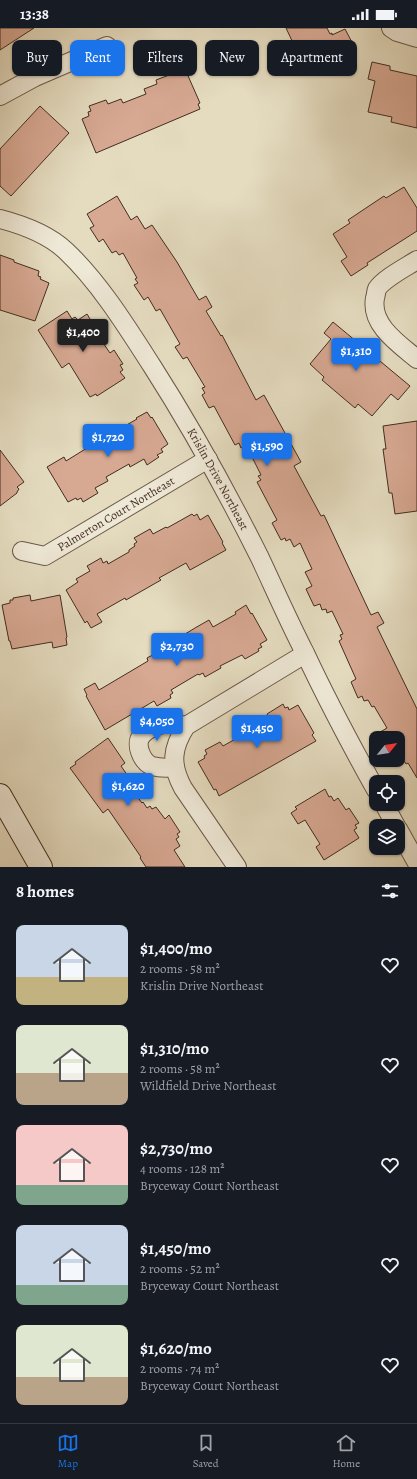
<!DOCTYPE html>
<html lang="en">
<head>
<meta charset="utf-8">
<style>
	body { margin:0; font-family:Alegreya,serif; background:#20242c; color:#f1f3f6; height:100vh; display:flex; flex-direction:column; font-size:15px; white-space:nowrap }
	* { box-sizing:border-box; margin:0 }
	p { font-size:13px; color:#9ea1a6 }
	.icon { flex:none; width:22px; height:22px; fill:none; stroke:currentColor; stroke-width:2; stroke-linecap:round; stroke-linejoin:round }
	.map { position:relative; height:839px; overflow:hidden }
	.details { display:flex; flex-direction:column; background:#171b24; flex:1 }
	.details>* { flex:none }
	.banner { position:absolute; left:12px; top:12px; width:393px; height:36px; display:flex; gap:8px }
	.needle { width:26px; rotate:60deg }
	.controls { position:absolute; left:369px; top:703px; display:grid; gap:8px }
	.controls a { display:grid; place-items:center; width:36px; height:36px; border-radius:8px; background:#171b24; box-shadow:0 1px 3px #0004; font-size:20px }
	.price { position:absolute; translate:-50% -34px; padding:0 9px; border-radius:4px; background:#1a73e8; color:#fff; font-size:13px; line-height:26px; filter:drop-shadow(0 1px 2px #0008) }
	.price::after { content:''; position:absolute; left:50%; top:24px; width:12px; height:9px; margin-left:-6px; background:inherit; clip-path:polygon(0 0,100% 0,50% 100%) }
	.price.current { background:#222; color:#fff }
	ul { padding:0; list-style:none }
	li { display:flex; align-items:center; gap:12px; height:100px; padding:0 16px }
	li span { display:grid; place-items:center; flex:none; width:112px; height:80px; border-radius:8px; color:#555 }
	li>.icon { margin-inline-start:auto }
	span .icon { width:48px; height:48px; fill:#fffc; stroke-width:1 }
	li b { font-size:17px }
	h2 { display:flex; justify-content:space-between; align-items:center; height:48px; padding:0 16px; font-size:17px }
	.tag { padding:0 14px; border-radius:8px; background:#171b24; box-shadow:0 1px 3px #0004; font-size:14px; line-height:36px }
	.tag.current { background:#1a73e8; color:#fff }
	.status { display:flex; justify-content:space-between; align-items:center; height:28px; padding:0 20px; background:#171b24; direction:ltr }
	.status svg { height:11px; fill:currentColor }
	.menu { display:flex; justify-content:space-around; align-items:center; height:56px; border-top:1px solid #363941; background:#171b24; font-size:11px; color:#9ea1a6 }
	.menu a { display:grid; justify-items:center; gap:2px }
	.menu .current { color:#1a73e8 }
	.map>svg:first-child { display:block }
	.building { fill:#d7a892; stroke:#422d20 }
	.lines { fill:none; stroke-linecap:round; stroke-linejoin:round }
	.street-casing { stroke:#6b5948; stroke-width:20 }
	.secondary-casing { stroke:#422d20; stroke-width:24 }
	.street { stroke:#eee8d6; stroke-width:18 }
	.secondary { stroke:#eee8d6; stroke-width:22 }
	.labels { text-anchor:middle; dominant-baseline:central; stroke-width:3.5; stroke-linejoin:round; paint-order:stroke }
	.street-label { font-size:12px; fill:#422d20; stroke:#eee8d6 }
</style>
</head>
<body>
<div class="status"><b>13:38</b><svg viewBox="0 0 49 12"><path d="M0 12V9h3v3zM5 12V6h3v6zM10 12V3h3v9zM15 12V0h3v12zM26 1h20v11H26zM47 4h2v5h-2z"/></svg></div>
<div class="map">
<svg width="417" height="839" viewBox="0 0 417 839">
	<rect width="100%" height="100%" fill="#e5dcc0"/>
	<filter id="stains"><feTurbulence type="fractalNoise" baseFrequency=".005" numOctaves="4"/><feColorMatrix values="0 0 0 0 .2 0 0 0 0 .09 0 0 0 0 .02 0 0 0 .5 -.17"/></filter>
	<radialGradient id="worn" r=".72"><stop offset=".6" stop-color="#630" stop-opacity="0"/><stop offset="1" stop-color="#630" stop-opacity=".3"/></radialGradient>
	<!-- building -->
	<path class="building" d="M0,0H34L0,22Z
		M286,0H327L330,6L332,5V7L345,1L355,20L336,29L334,23L308,36L298,15L294,17Z
		M372,34L390,38V42L417,48V100L391,94L392,89L368,84L375,53L368,51Z
		M185,41L200,75L198,76L200,81L96,125L82,91L89,88L88,84L91,83L89,78L106,72L108,76L121,71L123,75L146,66L144,61L157,56L156,52Z
		M40,78L69,105L11,168L0,158V121Z
		M404,159L417,180V203L367,235L368,237L351,248L341,233L347,229L333,206L350,195L348,192L384,168L386,170Z
		M117,168L131,192L137,188L145,201L152,197L177,234L199,272L206,268L212,279L206,283L221,308L222,307L256,372L264,367L301,434L294,438L321,488L324,487L371,587L378,584L384,595L377,599L417,681V750L408,735L406,736L398,722V710H370L387,700L374,678L372,679L368,672L364,673L362,668L358,670L351,654L356,651L339,613L342,611L340,607L343,606L332,583L327,585L326,581L322,582L320,576L314,578L306,561L312,558L305,544L312,541L300,515L294,519L290,511L286,513L285,510L281,512L272,495L277,492L257,454L261,452L258,448L261,447L250,425L245,418L241,420L239,415L235,417L214,378L209,380L202,367L205,365L202,360L205,359L187,329L183,331L175,319L180,316L160,281L156,283L148,269L144,272L134,257L138,255L135,251L137,250L123,225L119,227L116,223L112,225L103,211L99,214L90,200L94,198L87,186Z
		M0,227L14,232V234L39,243L38,248L41,249L40,251L49,255L35,293L0,282Z
		M67,283L72,291L75,289L78,292L87,286L96,301L94,302L110,325L114,322L123,336L120,337L123,342L120,344L125,350L97,368L96,366L90,369L69,335L62,340L38,302Z
		M333,294L410,358L398,372L391,366L372,388L358,376L355,380L322,352L324,349L310,336L331,311L324,305Z
		M147,384L151,390L152,389L168,416L161,421L163,424L157,427L159,429L147,437L144,431L130,439L129,436L106,449L108,453L95,460L98,465L83,474L81,470L77,472L76,470L68,474L47,439L64,429L66,433L87,420L83,413L95,406L99,413L137,391L136,390Z
		M417,393V483L395,486L392,465H389L383,421H386L383,398Z
		M0,422L24,454L17,459L19,461L17,464V465L0,478Z
		M192,486L194,488L197,486L200,492L208,487L223,514L222,515L226,522L190,542L186,535L159,550L161,552L126,572L125,570L97,586L102,594L91,600L87,593L85,595L66,562L78,554L76,551L90,543L87,538L101,530L103,535L107,533L108,536L129,524V522L135,518L134,516L137,514L134,510L150,501L153,506L166,499L167,500Z
		M30,567L31,573L60,567L67,609L66,610L67,617L53,620L52,614L12,621L10,613H9L2,577L10,575V572H13V570Z
		M246,577L251,586L252,585L267,612L260,616L262,619L258,621L259,623L245,631L242,627L220,638L221,640L205,649L203,645L199,647L198,646L171,662L173,665L170,667L171,670L157,678L154,673L105,702L86,668L87,667L84,661L95,655L99,662L148,633L147,630L173,616L172,614L195,600L209,592L213,599L236,586L235,584Z
		M283,676L285,680L288,679L289,682L298,677L314,705L312,707L316,713L219,768L216,761L214,762L198,734L205,730L204,728L207,726L205,722L220,714L223,718L257,699L269,690L267,686Z
		M108,710L125,735L121,738L130,751L126,754L142,775L143,774L147,780L150,778L152,781L156,779L165,791L169,787L180,804L177,806L179,809L176,811L180,818L174,822L185,839H146L140,830L141,829L108,781L103,785L70,740L76,736L75,734Z
		M325,761L329,769L331,768L334,773L338,770L346,782L349,780L359,795L355,797L357,800L354,802L359,810L324,832L316,819L320,816L305,792L298,796L291,785L297,781L295,779Z"/>
	<g class="lines">
		<defs>
			<g id="street">
				<path d="M391,0L397,4L417,10"/>
				<path d="M0,68L35,49L107,18"/>
				<path id="s1" d="M0,191C23,197 48,206 66,223C99,254 127,299 152,338C191,399 227,464 260,530C275,562 289,594 305,625C327,672 351,717 376,762"/>
				<path d="M417,232C406,239 383,251 377,261C376,263 376,268 375,270C370,297 399,316 417,331"/>
				<path id="s2" d="M22,523L45,528L208,431"/>
				<path d="M174,739C167,740 160,740 152,738C142,734 134,716 142,707C147,701 159,696 167,695C173,695 180,697 186,698"/>
				<path d="M384,776L396,798"/>
				<path d="M398,801L417,835"/>
				<path d="M237,839L183,760C170,736 172,720 186,698L305,626"/>
			</g>
			<path id="secondary" d="M0,767L41,839"/>
		</defs>
		<!-- street casing -->
		<use href="#street" class="street-casing"/>
		<!-- secondary casing -->
		<use href="#secondary" class="secondary-casing"/>
		<!-- street -->
		<use href="#street" class="street"/>
		<!-- secondary -->
		<use href="#secondary" class="secondary"/>
	</g>
	<g class="labels">
		<!-- street labels -->
		<g class="street-label">
			<text stroke="none"><textPath href="#s1" startOffset="349">Krislin Drive Northeast</textPath></text>
			<text stroke="none"><textPath href="#s2" startOffset="106">Palmerton Court Northeast</textPath></text>
		</g>
	</g>
	<rect width="100%" height="100%" filter="url(#stains)"/>
	<rect width="100%" height="100%" fill="url(#worn)"/>
</svg>
<div class="controls">
<a><svg class="needle" viewBox="-14 -14 28 28"><path d="M0-13l5 13h-10z" fill="#e53935"/><path d="M0 13l5-13h-10z" fill="#9ea1a6"/></svg></a>
<a><svg class="icon" aria-label="locate" viewBox="0 0 24 24"><circle cx="12" cy="12" r="6"/><path d="M12 2v4M12 18v4M2 12h4M18 12h4"/></svg></a>
<a><svg class="icon" aria-label="layers" viewBox="0 0 24 24"><path d="M12 4l9 5-9 5-9-5zM3 14l9 5 9-5"/></svg></a>
</div>
<b class="price current" style="left:83px;top:325px">$1,400</b>
<b class="price" style="left:356px;top:344px">$1,310</b>
<b class="price" style="left:108px;top:430px">$1,720</b>
<b class="price" style="left:267px;top:439px">$1,590</b>
<b class="price" style="left:177px;top:639px">$2,730</b>
<b class="price" style="left:157px;top:714px">$4,050</b>
<b class="price" style="left:257px;top:721px">$1,450</b>
<b class="price" style="left:128px;top:779px">$1,620</b>
<div class="banner">
<a class="tag">Buy</a>
<a class="tag current">Rent</a>
<a class="tag">Filters</a>
<a class="tag">New</a>
<a class="tag">Apartment</a>
</div>
</div>
<section class="details">
<h2>8 homes<svg class="icon" aria-label="filters" viewBox="0 0 24 24"><path d="M4 7h16M4 17h16"/><circle cx="9" cy="7" r="2"/><circle cx="15" cy="17" r="2"/></svg></h2>
<ul>
<li><span style="background:linear-gradient(#c9d6e8 65%,#c2b280 0)"><svg class="icon" aria-label="home" viewBox="0 0 24 24"><path d="M3 11l9-7 9 7M6 9v11h12V9"/></svg></span><div><b>$1,400/mo</b><p>2 rooms · 58 m²</p><p>Krislin Drive Northeast</p></div><svg class="icon" aria-label="heart" viewBox="0 0 24 24"><path d="M12 20l-8-8c-3-5 5-10 8-4 3-6 11-1 8 4z"/></svg></li>
<li><span style="background:linear-gradient(#dfe7d0 60%,#b9a48a 0)"><svg class="icon" aria-label="home" viewBox="0 0 24 24"><path d="M3 11l9-7 9 7M6 9v11h12V9"/></svg></span><div><b>$1,310/mo</b><p>2 rooms · 58 m²</p><p>Wildfield Drive Northeast</p></div><svg class="icon" aria-label="heart" viewBox="0 0 24 24"><path d="M12 20l-8-8c-3-5 5-10 8-4 3-6 11-1 8 4z"/></svg></li>
<li><span style="background:linear-gradient(#f6c9c9 75%,#7fa58c 0)"><svg class="icon" aria-label="home" viewBox="0 0 24 24"><path d="M3 11l9-7 9 7M6 9v11h12V9"/></svg></span><div><b>$2,730/mo</b><p>4 rooms · 128 m²</p><p>Bryceway Court Northeast</p></div><svg class="icon" aria-label="heart" viewBox="0 0 24 24"><path d="M12 20l-8-8c-3-5 5-10 8-4 3-6 11-1 8 4z"/></svg></li>
<li><span style="background:linear-gradient(#c9d6e8 75%,#7fa58c 0)"><svg class="icon" aria-label="home" viewBox="0 0 24 24"><path d="M3 11l9-7 9 7M6 9v11h12V9"/></svg></span><div><b>$1,450/mo</b><p>2 rooms · 52 m²</p><p>Bryceway Court Northeast</p></div><svg class="icon" aria-label="heart" viewBox="0 0 24 24"><path d="M12 20l-8-8c-3-5 5-10 8-4 3-6 11-1 8 4z"/></svg></li>
<li><span style="background:linear-gradient(#dfe7d0 65%,#b9a48a 0)"><svg class="icon" aria-label="home" viewBox="0 0 24 24"><path d="M3 11l9-7 9 7M6 9v11h12V9"/></svg></span><div><b>$1,620/mo</b><p>2 rooms · 74 m²</p><p>Bryceway Court Northeast</p></div><svg class="icon" aria-label="heart" viewBox="0 0 24 24"><path d="M12 20l-8-8c-3-5 5-10 8-4 3-6 11-1 8 4z"/></svg></li>
</ul>
</section>
<nav class="menu">
<a class="current"><svg class="icon" aria-label="map" viewBox="0 0 24 24"><path d="M3 6l6-2 6 2 6-2v14l-6 2-6-2-6 2zM9 4v14M15 6v14"/></svg>Map</a>
<a><svg class="icon" aria-label="saved" viewBox="0 0 24 24"><path d="M7 4h10v16l-5-4-5 4z"/></svg>Saved</a>
<a><svg class="icon" aria-label="home" viewBox="0 0 24 24"><path d="M3 11l9-7 9 7M6 9v11h12V9"/></svg>Home</a>
</nav>
</body>
</html>
